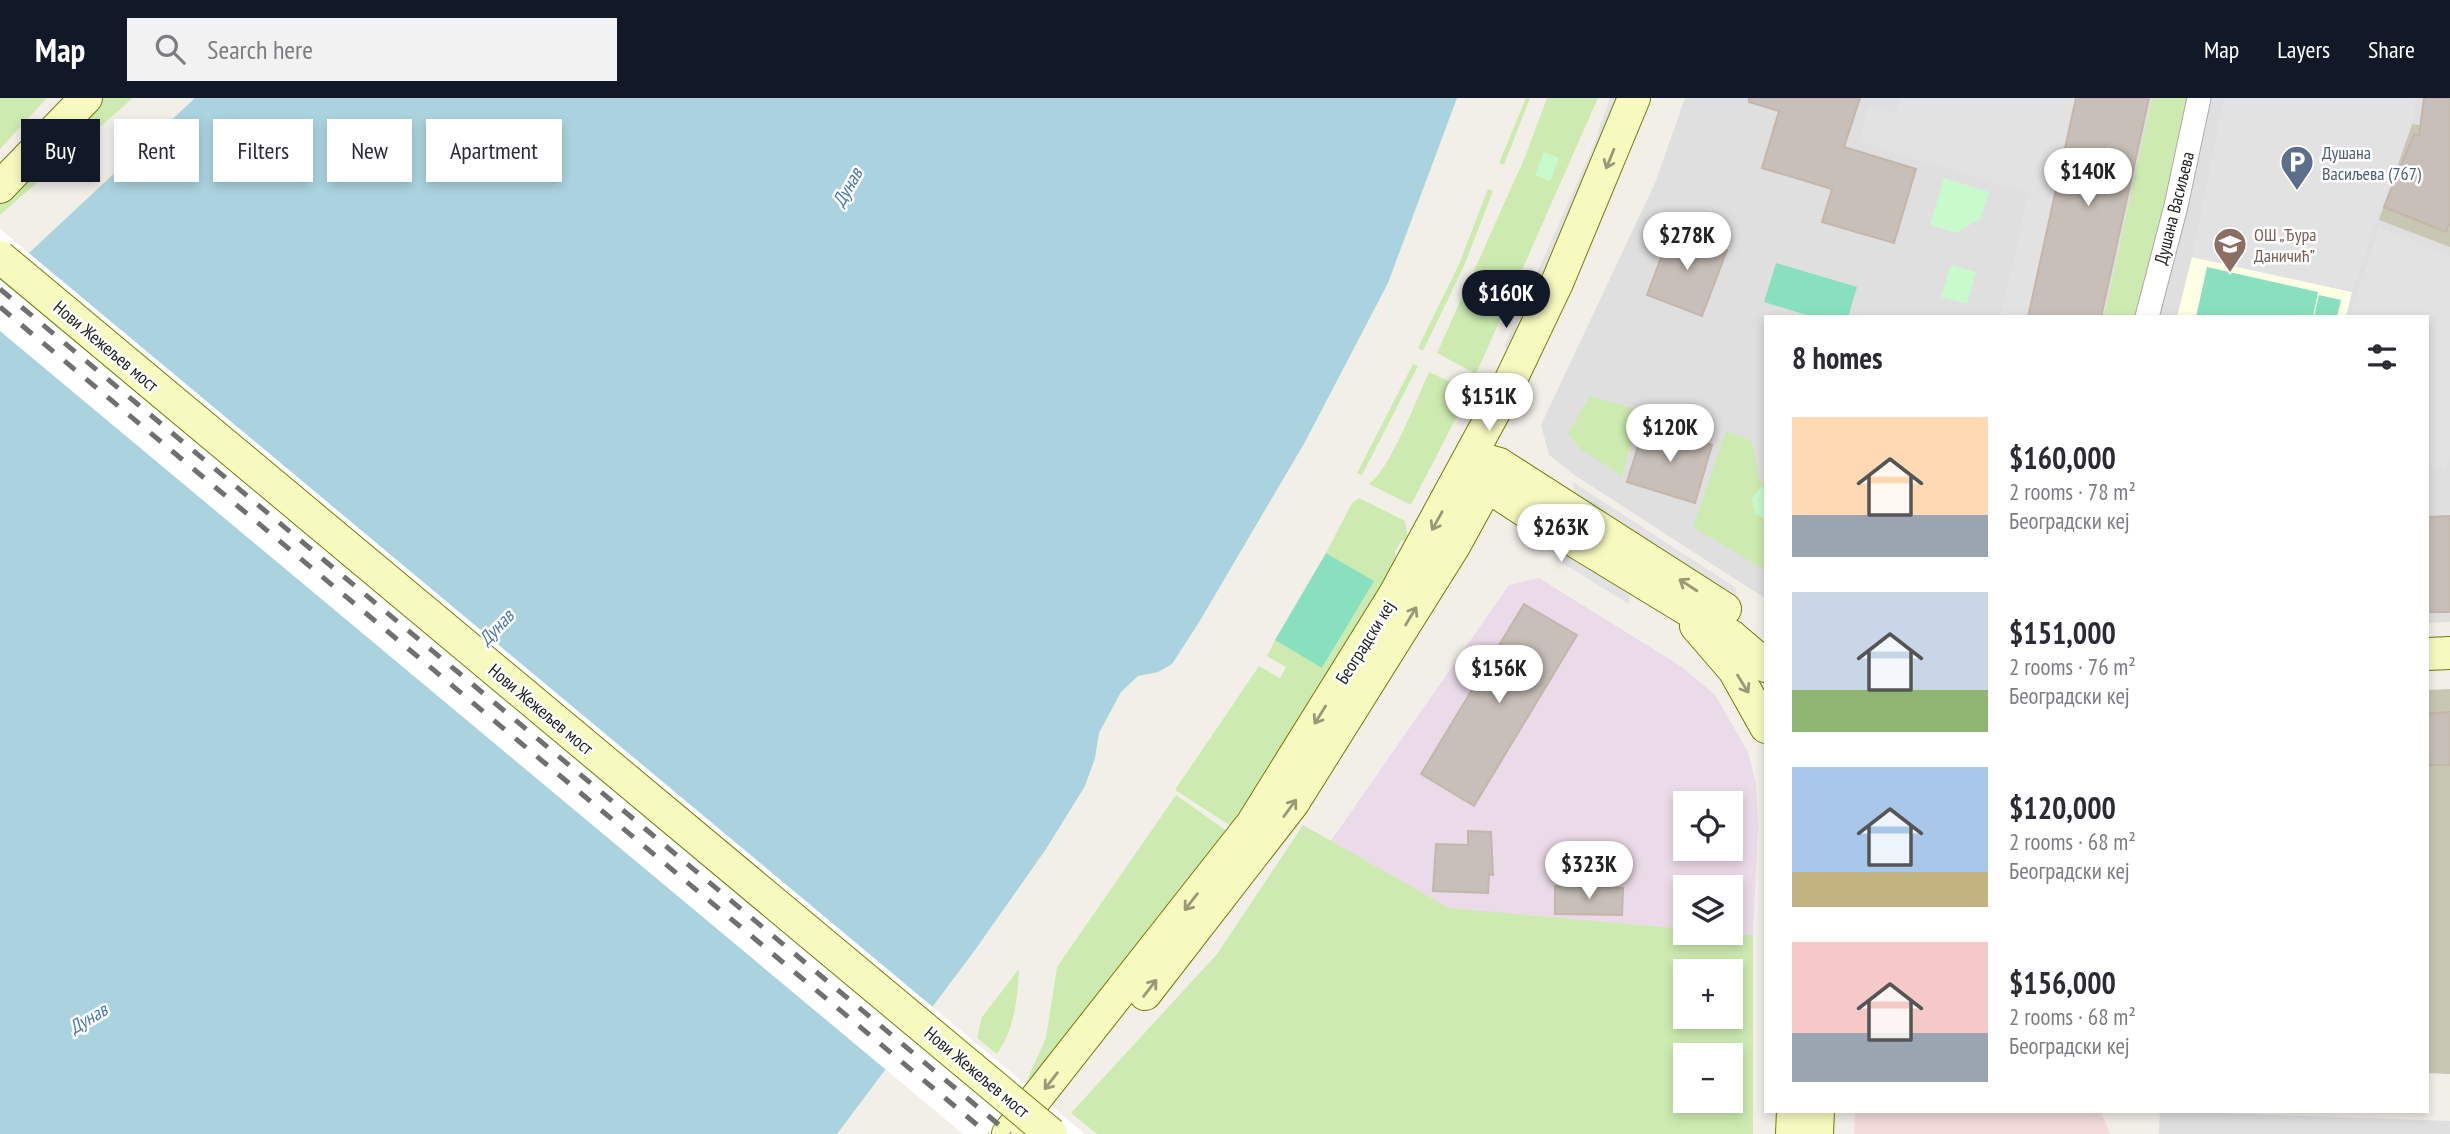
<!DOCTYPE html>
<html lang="en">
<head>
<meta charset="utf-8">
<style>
	body { margin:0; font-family:"PT Sans Narrow",sans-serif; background:#f2f2f3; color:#2b2b33; height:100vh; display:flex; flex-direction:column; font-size:26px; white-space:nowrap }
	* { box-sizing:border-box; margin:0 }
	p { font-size:23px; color:#7c7c81 }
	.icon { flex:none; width:38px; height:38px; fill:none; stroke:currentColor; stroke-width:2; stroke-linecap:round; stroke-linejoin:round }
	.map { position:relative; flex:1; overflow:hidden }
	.drawer { position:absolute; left:1764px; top:217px; width:665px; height:798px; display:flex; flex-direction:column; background:#fff; border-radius:0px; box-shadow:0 4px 10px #0003 }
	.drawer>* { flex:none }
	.banner { position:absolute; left:21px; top:21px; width:665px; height:63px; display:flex; gap:14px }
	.fabs { position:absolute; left:1673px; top:693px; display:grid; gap:14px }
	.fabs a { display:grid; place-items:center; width:70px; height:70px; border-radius:0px; background:#fff; box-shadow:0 4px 10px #0003; font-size:35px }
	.price { position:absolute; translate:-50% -60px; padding:0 16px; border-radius:24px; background:#fff; color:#222; font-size:23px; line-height:46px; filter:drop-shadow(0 2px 4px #0008) }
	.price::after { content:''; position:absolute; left:50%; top:42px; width:21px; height:16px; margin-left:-10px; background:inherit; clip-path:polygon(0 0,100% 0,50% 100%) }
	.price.active { background:#111827; color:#fff }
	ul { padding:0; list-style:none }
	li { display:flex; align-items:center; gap:21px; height:175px; padding:0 28px }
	li span { display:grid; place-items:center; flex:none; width:196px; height:140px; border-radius:0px; color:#555 }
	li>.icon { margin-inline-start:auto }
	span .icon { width:84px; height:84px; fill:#fffc; stroke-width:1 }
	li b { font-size:30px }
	h2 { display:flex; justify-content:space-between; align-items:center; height:84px; padding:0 28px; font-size:30px }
	.tag { padding:0 24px; border-radius:0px; background:#fff; box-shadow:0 4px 10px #0003; font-size:24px; line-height:63px }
	.tag.active { background:#111827; color:#fff }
	header { display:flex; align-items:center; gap:42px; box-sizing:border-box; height:98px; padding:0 35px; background:#111827; color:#fff }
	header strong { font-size:33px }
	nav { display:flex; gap:38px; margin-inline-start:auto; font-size:24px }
	.search { width:490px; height:63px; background:#f2f2f3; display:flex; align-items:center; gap:18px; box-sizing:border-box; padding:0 24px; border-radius:0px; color:#7c7c81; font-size:26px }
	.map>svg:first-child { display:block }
	.residential { fill:#e0dfdf }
	.commercial { fill:#f2dad9 }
	.industrial { fill:#ebdbe8; fill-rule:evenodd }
	.education { fill:#ffffe5 }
	.construction { fill:#c7c7b4 }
	.grass { fill:#cdebb0; fill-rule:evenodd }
	.park { fill:#c8facc }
	.pitch { fill:#88e0be }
	.parking { fill:#e2e2e2 }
	.water { fill:#aad3df }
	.pier { fill:#fff }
	.building { fill:#c7bfb8; stroke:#c4b6ab; stroke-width:2 }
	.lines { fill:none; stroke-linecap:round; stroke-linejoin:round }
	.street-casing { stroke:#a9a9a9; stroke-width:25 }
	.secondary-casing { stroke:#707d05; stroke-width:34 }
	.street { stroke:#fff; stroke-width:23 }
	.secondary { stroke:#f7fabf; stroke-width:32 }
	.rail { stroke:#707070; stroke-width:5; stroke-dasharray:14 14; stroke-linecap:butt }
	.secondary-bridge-casing { stroke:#707d05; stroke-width:34; stroke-linecap:butt }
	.secondary-bridge { stroke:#f7fabf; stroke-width:32 }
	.oneway { stroke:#979978 }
	.labels { text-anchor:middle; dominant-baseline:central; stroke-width:5; stroke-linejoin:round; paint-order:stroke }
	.service-label { font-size:18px; fill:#4e5e75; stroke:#fff; text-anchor:start }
	.street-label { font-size:18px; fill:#222; stroke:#fff }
	.education-label { font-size:18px; fill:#785e54; stroke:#fff; text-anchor:start }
	.water-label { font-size:19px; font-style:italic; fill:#4a7aab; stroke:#fff }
</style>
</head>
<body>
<header>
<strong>Map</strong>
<div class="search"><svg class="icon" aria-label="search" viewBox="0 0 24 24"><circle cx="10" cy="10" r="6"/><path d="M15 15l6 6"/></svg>Search here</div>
<nav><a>Map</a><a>Layers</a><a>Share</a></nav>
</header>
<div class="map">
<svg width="2450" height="1036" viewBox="0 0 2450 1036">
	<rect width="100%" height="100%" fill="#f2efe9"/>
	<!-- residential -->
	<path class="residential" d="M1685,0H2450V524L2427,525V219H1766V501L1573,376L1549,357L1541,327L1655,85Z
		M2160,1013L2450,1023V1036H2159Z"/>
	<!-- commercial -->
	<path class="commercial" d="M1855,1013H2101L2110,1036H1854Z"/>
	<!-- industrial -->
	<path class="industrial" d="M1539,480L1682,569L1715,597L1748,654L1756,686L1758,727L1753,837L1708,835H1731V789H1685V834L1471,824L1328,747L1509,487ZM1685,705H1731V751H1685Z"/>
	<!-- education -->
	<path class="education" d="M2192,159L2352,194L2346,219H2177Z"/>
	<!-- construction -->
	<path class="construction" d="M2412,26L2450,31V149L2379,122Z
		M2450,591V976L2427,975V592Z"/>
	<!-- grass -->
	<path class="grass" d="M0,0H47L0,51Z
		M95,0H133L0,117V92Z
		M1526,0H1530L1504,67L1499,65Z
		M1547,0H1598L1476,276L1437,255L1525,59Z
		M2152,0H2192L2142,219H2104Z
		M1488,91L1493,93L1464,168L1423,253L1418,250L1459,166Z
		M1413,266L1418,268L1362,377L1357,375Z
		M1429,274L1470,293L1411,407L1369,386C1390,372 1417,300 1429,274Z
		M1590,298L1640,312L1622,378L1580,351L1568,335Z
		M1726,333L1752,343L1760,383L1766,385V473L1693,429Z
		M1359,400L1405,423L1408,439L1406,443L1402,442L1395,453V472L1276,672L1231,728L1175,692L1259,568L1280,580L1286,569L1267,558L1275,542L1323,569L1373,483L1326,455L1352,405Z
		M1176,697L1231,736L1040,989L1028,980L1046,940L1057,869Z
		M1303,727L1449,810L1685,831V835L1753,837V1036H1097L1071,1015L1217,856ZM1685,873H1731V919H1685ZM1685,957H1731V1003H1685Z
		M1019,871C1017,904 1015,929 997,956L977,940L982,919Z"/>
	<!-- park -->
	<path class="park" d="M1544,54L1559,60L1550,83L1535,77Z
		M1944,80L1989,94L1981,120L1957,135L1930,127Z
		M1951,167L1976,174L1967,206L1941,199Z
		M1766,388V422L1755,415L1752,401L1760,390Z"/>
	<!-- pitch -->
	<path class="pitch" d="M1776,165L1857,189L1848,219H1813L1764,204Z
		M2207,169L2318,194L2313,219H2196Z
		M2319,197L2341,202L2337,219H2314Z
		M1326,455L1374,483L1322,570L1275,542Z"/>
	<!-- parking -->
	<path class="parking" d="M1610,0H1622L1514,253L1504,249L1593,49Z
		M1900,0H2076L2028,219H2000L2029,95L1859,44L1868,8L1896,15Z
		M2224,0H2416L2412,26L2352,194L2192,159Z
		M2379,129L2450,158V360L2445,372L2427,365V219H2350Z
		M1573,384L1736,490L1738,513L1575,406Z
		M1558,440L1631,483L1629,506L1559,463Z"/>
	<!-- water -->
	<path class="water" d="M195,0H1457L1388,185L1305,344L1198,526L1172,566L1158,574L1138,578L1121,594L1099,635L1095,660L1085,688L1046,751L975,852L837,1036H0V182Z"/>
	<!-- pier -->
	<path class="pier" d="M0,131L1085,1036H963L0,233Z"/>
	<!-- building -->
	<path class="building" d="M1749,0H1860L1844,49L1916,71L1894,145L1822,124L1832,91L1762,70L1779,13L1749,4Z
		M2076,0H2149L2101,219H2028Z
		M2424,0H2450V124L2446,134L2384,109L2414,36L2419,38Z
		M1672,131L1727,152L1702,218L1647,197Z
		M1645,326L1712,347L1695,405L1627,384Z
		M2450,418V514H2427V419Z
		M1524,506L1577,537L1474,708L1421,676Z
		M2450,614V667H2427V616Z
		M1468,733L1491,734L1493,777L1489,776L1488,795L1433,793L1436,746L1468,747Z
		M1555,788L1623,790L1622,817L1555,816Z"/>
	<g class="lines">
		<defs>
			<path id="street" d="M2147,219L2176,108L2199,0"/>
			<path id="secondary" d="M0,89L86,0
				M1481,361L1499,366L1725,511
				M1474,374L1487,388L1527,414L1731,538L1766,568
				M1696,528L1734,572L1766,629
				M2427,556L2450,555
				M1145,896L1293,705L1454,448L1499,366
				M1008,1036L1252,726L1395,496L1506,292L1557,185L1634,0
				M1792,1036L1793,1013
				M1817,1036L1818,1013"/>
		</defs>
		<!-- street casing -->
		<use href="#street" class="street-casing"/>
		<!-- secondary casing -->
		<use href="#secondary" class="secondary-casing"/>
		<!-- street -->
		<use href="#street" class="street"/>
		<!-- secondary -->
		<use href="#secondary" class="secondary"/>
		<!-- rail -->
		<path class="rail" d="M0,191L1010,1036
			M0,209L988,1036"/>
		<defs>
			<path id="secondary-bridge" d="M0,159L1051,1036"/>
		</defs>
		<!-- secondary-bridge casing -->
		<use href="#secondary-bridge" class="secondary-bridge-casing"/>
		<!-- secondary-bridge -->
		<use href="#secondary-bridge" class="secondary-bridge"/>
	</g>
	<!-- one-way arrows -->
	<defs><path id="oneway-shaft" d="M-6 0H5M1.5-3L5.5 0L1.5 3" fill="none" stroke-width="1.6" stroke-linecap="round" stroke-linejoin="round" transform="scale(1.75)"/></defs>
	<g class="oneway">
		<use href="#oneway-shaft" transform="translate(1610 61) rotate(112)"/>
		<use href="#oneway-shaft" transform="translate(1437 423) rotate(119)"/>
		<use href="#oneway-shaft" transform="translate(1688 487) rotate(-147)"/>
		<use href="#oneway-shaft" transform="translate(1411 518) rotate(-59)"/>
		<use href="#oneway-shaft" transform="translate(1743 586) rotate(58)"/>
		<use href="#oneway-shaft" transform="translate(1320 617) rotate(122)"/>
		<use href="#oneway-shaft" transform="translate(1290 710) rotate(-54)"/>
		<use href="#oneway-shaft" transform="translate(1191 804) rotate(128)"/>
		<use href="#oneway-shaft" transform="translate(1150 890) rotate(-52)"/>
		<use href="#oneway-shaft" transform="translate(1051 983) rotate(128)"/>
	</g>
	<!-- icons -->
	<defs>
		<symbol id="parking-pin" viewBox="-11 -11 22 30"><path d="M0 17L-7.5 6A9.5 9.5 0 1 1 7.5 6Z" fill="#5c6f8a" stroke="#fff"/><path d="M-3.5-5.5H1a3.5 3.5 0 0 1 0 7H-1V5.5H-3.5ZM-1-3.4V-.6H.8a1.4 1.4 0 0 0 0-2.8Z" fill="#fff"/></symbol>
		<symbol id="school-pin" viewBox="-11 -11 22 30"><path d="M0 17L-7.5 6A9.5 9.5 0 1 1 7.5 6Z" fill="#8d6e63" stroke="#fff"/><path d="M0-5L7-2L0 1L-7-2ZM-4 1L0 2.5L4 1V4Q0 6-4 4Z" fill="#fff"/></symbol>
	</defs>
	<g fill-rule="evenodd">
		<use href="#parking-pin" x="2278" y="45" width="38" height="52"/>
		<use href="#school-pin" x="2211" y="127" width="38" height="52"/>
	</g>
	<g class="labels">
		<!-- service labels -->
		<g class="service-label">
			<text x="2322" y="54">Душана<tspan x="2322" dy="21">Васиљева (767)</tspan></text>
		</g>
		<!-- street labels -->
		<g class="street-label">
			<text transform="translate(2174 110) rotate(-76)">Душана Васиљева</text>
			<text transform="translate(106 248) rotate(40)">Нови Жежељев мост</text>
			<text transform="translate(1365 544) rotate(-58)">Београдски кеј</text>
			<text transform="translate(541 611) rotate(40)">Нови Жежељев мост</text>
			<text transform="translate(977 974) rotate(40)">Нови Жежељев мост</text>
		</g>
		<!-- education labels -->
		<g class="education-label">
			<text x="2254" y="136">ОШ „Ђура<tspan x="2254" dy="21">Даничић”</tspan></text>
		</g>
		<!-- water labels -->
		<g class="water-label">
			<text transform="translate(847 89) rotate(-60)">Дунав</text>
			<text transform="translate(496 529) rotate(-46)">Дунав</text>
			<text transform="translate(88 920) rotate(-31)">Дунав</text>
		</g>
	</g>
</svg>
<div class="fabs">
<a><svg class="icon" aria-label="locate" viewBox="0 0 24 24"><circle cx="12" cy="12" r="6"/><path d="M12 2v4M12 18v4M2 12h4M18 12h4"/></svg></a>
<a><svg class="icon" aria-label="layers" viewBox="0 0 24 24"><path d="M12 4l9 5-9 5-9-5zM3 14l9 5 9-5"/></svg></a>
<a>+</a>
<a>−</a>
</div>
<b class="price" style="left:2088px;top:110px">$140K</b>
<b class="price" style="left:1687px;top:174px">$278K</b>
<b class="price active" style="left:1506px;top:232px">$160K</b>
<b class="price" style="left:1489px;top:335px">$151K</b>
<b class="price" style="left:1670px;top:366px">$120K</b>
<b class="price" style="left:1561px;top:466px">$263K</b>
<b class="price" style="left:1499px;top:607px">$156K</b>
<b class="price" style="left:1589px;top:803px">$323K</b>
<div class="banner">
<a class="tag active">Buy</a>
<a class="tag">Rent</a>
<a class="tag">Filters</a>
<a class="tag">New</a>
<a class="tag">Apartment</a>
</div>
<section class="drawer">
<h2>8 homes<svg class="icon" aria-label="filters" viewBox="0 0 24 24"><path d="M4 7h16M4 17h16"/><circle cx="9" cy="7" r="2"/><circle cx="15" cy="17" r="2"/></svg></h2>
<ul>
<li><span style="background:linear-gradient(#ffd9b3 70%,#9aa5b1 0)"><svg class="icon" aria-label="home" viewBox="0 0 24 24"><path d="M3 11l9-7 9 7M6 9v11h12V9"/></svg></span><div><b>$160,000</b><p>2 rooms · 78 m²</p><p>Београдски кеј</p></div></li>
<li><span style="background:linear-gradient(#c9d6e8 70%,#8fb573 0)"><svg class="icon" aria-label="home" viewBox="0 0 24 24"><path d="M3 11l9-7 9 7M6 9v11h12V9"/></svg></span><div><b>$151,000</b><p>2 rooms · 76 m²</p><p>Београдски кеј</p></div></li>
<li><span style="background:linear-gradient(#a9c7e8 75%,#c2b280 0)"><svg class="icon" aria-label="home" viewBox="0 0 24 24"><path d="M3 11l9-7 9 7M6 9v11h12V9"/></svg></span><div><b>$120,000</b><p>2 rooms · 68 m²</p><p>Београдски кеј</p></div></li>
<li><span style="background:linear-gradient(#f6c9c9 65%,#9aa5b1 0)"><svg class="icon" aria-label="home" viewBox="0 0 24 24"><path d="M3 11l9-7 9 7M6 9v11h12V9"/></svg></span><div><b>$156,000</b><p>2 rooms · 68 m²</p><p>Београдски кеј</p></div></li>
</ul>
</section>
</div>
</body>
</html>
